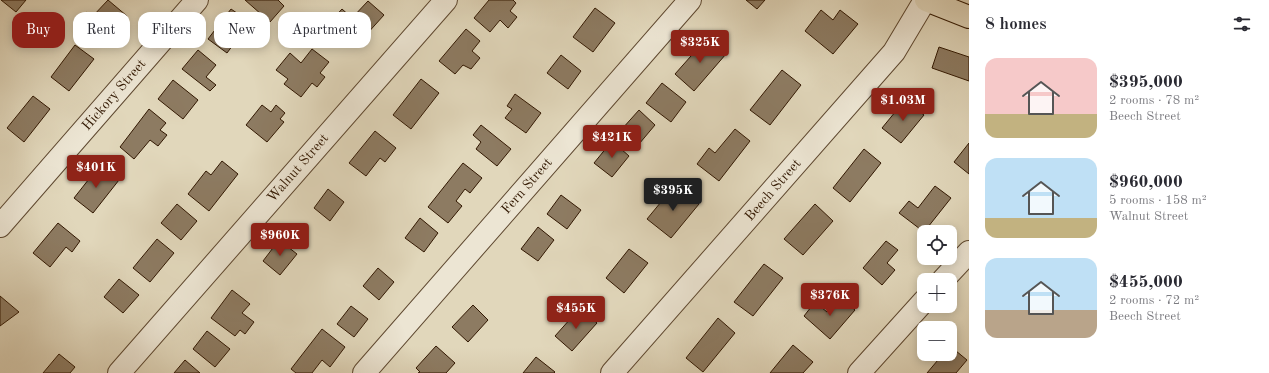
<!DOCTYPE html>
<html lang="en">
<head>
<meta charset="utf-8">
<style>
	body { margin:0; font-family:"Old Standard TT",serif; background:#f2f2f3; color:#2b2b33; height:100vh; display:flex; flex-direction:column; font-size:15px; white-space:nowrap }
	* { box-sizing:border-box; margin:0 }
	p { font-size:13px; color:#7c7c81 }
	.icon { flex:none; width:22px; height:22px; fill:none; stroke:currentColor; stroke-width:2; stroke-linecap:round; stroke-linejoin:round }
	.map { position:relative; flex:1; overflow:hidden }
	.drawer { display:flex; flex-direction:column; background:#fff; width:300px }
	.drawer>* { flex:none }
	.hud { position:absolute; left:12px; top:12px; width:380px; height:36px; display:flex; gap:8px }
	.controls { position:absolute; left:917px; top:225px; display:grid; gap:8px }
	.controls a { display:grid; place-items:center; width:40px; height:40px; border-radius:8px; background:#fff; box-shadow:0 2px 10px #0003; font-size:20px }
	.price { position:absolute; translate:-50% -34px; padding:0 9px; border-radius:4px; background:#8f2418; color:#fff; font-size:13px; line-height:26px; filter:drop-shadow(0 1px 2px #0008) }
	.price::after { content:''; position:absolute; left:50%; top:24px; width:12px; height:9px; margin-left:-6px; background:inherit; clip-path:polygon(0 0,100% 0,50% 100%) }
	.price.selected { background:#222; color:#fff }
	ul { padding:0; list-style:none }
	li { display:flex; align-items:center; gap:12px; height:100px; padding:0 16px }
	li span { display:grid; place-items:center; flex:none; width:112px; height:80px; border-radius:12px; color:#555 }
	li>.icon { margin-inline-start:auto }
	span .icon { width:48px; height:48px; fill:#fffc; stroke-width:1 }
	li b { font-size:17px }
	h2 { display:flex; justify-content:space-between; align-items:center; height:48px; padding:0 16px; font-size:17px }
	.tag { padding:0 14px; border-radius:12px; background:#fff; box-shadow:0 2px 10px #0003; font-size:14px; line-height:36px }
	.tag.selected { background:#8f2418; color:#fff }
	main { display:flex; flex:1; min-height:0 }
	.map>svg:first-child { display:block }
	.building { fill:#8d7b62; stroke:#321802 }
	.lines { fill:none; stroke-linecap:round; stroke-linejoin:round }
	.minor-casing { stroke:#5e4830; stroke-width:24 }
	.major-casing { stroke:#321802; stroke-width:24 }
	.minor { stroke:#ece5d3; stroke-width:22 }
	.major { stroke:#e1d7bb; stroke-width:22 }
	.labels { text-anchor:middle; dominant-baseline:central; stroke-width:3; stroke-linejoin:round; paint-order:stroke }
	.street-label { font-size:14px; fill:#321802; stroke:#ece5d3 }
</style>
</head>
<body>
<main>
<div class="map">
<svg width="969" height="373" viewBox="0 0 969 373">
	<rect width="100%" height="100%" fill="#e1d7bb"/>
	<filter id="stains"><feTurbulence type="fractalNoise" baseFrequency=".005" numOctaves="4"/><feColorMatrix values="0 0 0 0 .2 0 0 0 0 .09 0 0 0 0 .02 0 0 0 .5 -.17"/></filter>
	<radialGradient id="worn" r=".72"><stop offset=".6" stop-color="#630" stop-opacity="0"/><stop offset="1" stop-color="#630" stop-opacity=".3"/></radialGradient>
	<!-- building -->
	<path class="building" d="M1,0H26L16,12Z
		M108,0L127,16L100,47L74,25L86,12L92,17Z
		M245,0H278L284,6L270,22Z
		M489,0H513L516,3L510,11L517,17L508,28L500,20L490,32L474,18Z
		M746,0H765L757,9Z
		M368,1L384,15L356,46L330,22L342,9L352,18Z
		M595,8L615,23L593,52L573,37Z
		M231,9L250,22L227,53L208,39Z
		M821,10L833,20L840,10L858,24L833,54L805,31Z
		M466,29L480,41L472,51L480,58L471,69L463,65L455,74L439,61Z
		M707,38L726,54L694,91L675,74Z
		M75,45L94,59L69,91L51,77Z
		M939,47L969,57V81L932,68Z
		M312,49L329,62L320,73L325,77L317,87L312,83L301,97L284,84L288,79L276,70L290,53L301,63Z
		M198,50L216,65L206,77L216,85L210,91L182,69Z
		M561,55L581,71L568,89L547,73Z
		M782,70L801,85L770,125L750,110Z
		M421,79L439,93L411,129L393,115Z
		M173,80L198,100L183,119L158,99Z
		M662,83L686,102L671,122L646,103Z
		M515,94L541,113L526,133L505,118L512,109L507,106Z
		M33,96L50,109L24,142L7,128Z
		M905,100L924,115L901,143L882,128Z
		M262,105L271,112L276,105L285,113L280,119L284,122L267,142L246,125Z
		M149,109L166,123L160,130L167,135L158,146L150,140L134,159L120,147Z
		M639,110L655,125L639,144L622,129Z
		M481,125L511,149L497,166L476,149L481,142L473,135Z
		M735,129L750,141L719,181L697,164L709,148L715,153Z
		M375,131L396,148L385,162L380,158L366,176L349,163Z
		M612,141L629,156L612,177L594,163Z
		M969,143V174L954,162Z
		M864,149L881,163L850,202L833,188Z
		M222,161L238,174L209,211L188,194L206,171L211,175Z
		M463,163L482,178L470,193L465,189L456,201L462,206L448,223L428,207Z
		M100,165L119,180L93,213L74,198Z
		M675,185L699,204L671,238L647,219Z
		M935,186L951,198L924,232L899,213L909,201L918,208Z
		M328,189L344,202L330,221L314,208Z
		M561,195L581,210L567,229L547,214Z
		M177,204L197,221L181,240L161,223Z
		M815,204L833,221L803,255L784,239Z
		M420,218L438,233L424,252L405,238Z
		M58,223L80,241L72,252L66,247L50,267L33,253Z
		M538,227L554,240L538,261L521,249Z
		M157,239L174,253L150,282L133,268Z
		M279,240L297,254L280,275L263,261Z
		M886,241L898,250L887,263L895,270L882,285L863,268Z
		M629,249L648,263L624,293L606,278Z
		M764,264L783,278L753,316L734,302Z
		M378,268L394,282L379,300L363,286Z
		M119,279L139,295L123,313L104,297Z
		M232,290L250,304L242,313L254,322L245,334L240,330L235,336L211,318Z
		M0,296L19,312L0,326Z
		M840,297L855,310L830,339L804,316L815,302L827,312Z
		M473,305L488,320L468,342L452,327Z
		M351,306L368,319L354,337L337,324Z
		M580,308L597,323L572,351L555,336Z
		M718,318L735,333L703,372L686,358Z
		M322,329L345,347L330,367L322,360L312,373H296L291,369Z
		M207,331L230,349L215,367L193,349Z
		M793,345L813,362L803,373H770Z
		M436,346L455,363L446,373H418L420,372L416,368Z
		M950,346L967,360L956,373H927L943,354H950Z
		M59,354L75,367L70,373H43Z
		M536,357L555,372L554,373H523Z
		M185,360L200,373H174Z"/>
	<g class="lines">
		<defs>
			<path id="minor" d="M0,226L197,0
				M943,280L969,252
				M119,373L446,0
				M364,373L690,0
				M612,373L894,52L925,0
				M859,373L924,301"/>
			<path id="major" d="M926,0L969,17"/>
		</defs>
		<!-- minor casing -->
		<use href="#minor" class="minor-casing"/>
		<!-- major casing -->
		<use href="#major" class="major-casing"/>
		<!-- minor -->
		<use href="#minor" class="minor"/>
		<!-- major -->
		<use href="#major" class="major"/>
	</g>
	<g class="labels">
		<!-- street labels -->
		<g class="street-label">
			<text transform="translate(114 95) rotate(-49)">Hickory Street</text>
			<text transform="translate(298 168) rotate(-49)">Walnut Street</text>
			<text transform="translate(527 186) rotate(-49)">Fern Street</text>
			<text transform="translate(773 190) rotate(-49)">Beech Street</text>
		</g>
	</g>
	<rect width="100%" height="100%" filter="url(#stains)"/>
	<rect width="100%" height="100%" fill="url(#worn)"/>
</svg>
<div class="controls">
<a><svg class="icon" aria-label="locate" viewBox="0 0 24 24"><circle cx="12" cy="12" r="6"/><path d="M12 2v4M12 18v4M2 12h4M18 12h4"/></svg></a>
<a>+</a>
<a>−</a>
</div>
<b class="price" style="left:700px;top:64px">$325K</b>
<b class="price" style="left:903px;top:122px">$1.03M</b>
<b class="price" style="left:612px;top:159px">$421K</b>
<b class="price" style="left:96px;top:189px">$401K</b>
<b class="price selected" style="left:673px;top:212px">$395K</b>
<b class="price" style="left:280px;top:257px">$960K</b>
<b class="price" style="left:830px;top:317px">$376K</b>
<b class="price" style="left:576px;top:330px">$455K</b>
<div class="hud">
<a class="tag selected">Buy</a>
<a class="tag">Rent</a>
<a class="tag">Filters</a>
<a class="tag">New</a>
<a class="tag">Apartment</a>
</div>
</div>
<section class="drawer">
<h2>8 homes<svg class="icon" aria-label="filters" viewBox="0 0 24 24"><path d="M4 7h16M4 17h16"/><circle cx="9" cy="7" r="2"/><circle cx="15" cy="17" r="2"/></svg></h2>
<ul>
<li><span style="background:linear-gradient(#f6c9c9 70%,#c2b280 0)"><svg class="icon" aria-label="home" viewBox="0 0 24 24"><path d="M3 11l9-7 9 7M6 9v11h12V9"/></svg></span><div><b>$395,000</b><p>2 rooms · 78 m²</p><p>Beech Street</p></div></li>
<li><span style="background:linear-gradient(#bfe0f5 75%,#c2b280 0)"><svg class="icon" aria-label="home" viewBox="0 0 24 24"><path d="M3 11l9-7 9 7M6 9v11h12V9"/></svg></span><div><b>$960,000</b><p>5 rooms · 158 m²</p><p>Walnut Street</p></div></li>
<li><span style="background:linear-gradient(#bfe0f5 65%,#b9a48a 0)"><svg class="icon" aria-label="home" viewBox="0 0 24 24"><path d="M3 11l9-7 9 7M6 9v11h12V9"/></svg></span><div><b>$455,000</b><p>2 rooms · 72 m²</p><p>Beech Street</p></div></li>
</ul>
</section>
</main>
</body>
</html>
